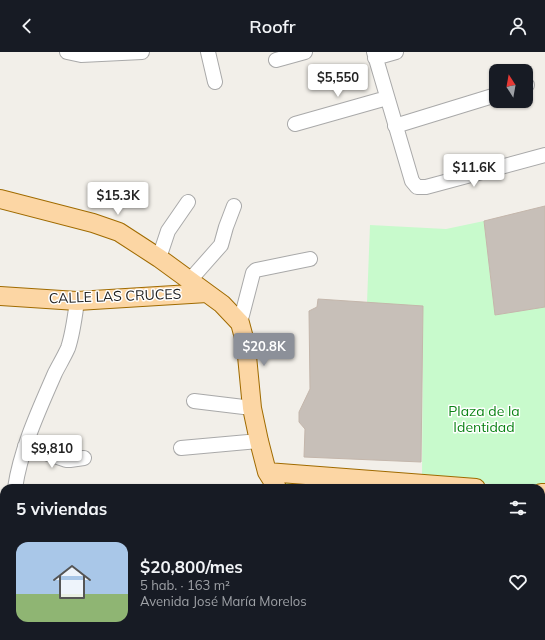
<!DOCTYPE html>
<html lang="es">
<head>
<meta charset="utf-8">
<style>
	body { margin:0; font-family:Mulish,sans-serif; background:#20242c; color:#f1f3f6; height:100vh; display:flex; flex-direction:column; font-size:15px; white-space:nowrap }
	* { box-sizing:border-box; margin:0 }
	p { font-size:13px; color:#9ea1a6 }
	.icon { flex:none; width:22px; height:22px; fill:none; stroke:currentColor; stroke-width:2; stroke-linecap:round; stroke-linejoin:round }
	.map { position:relative; flex:1; overflow:hidden }
	.sheet { position:absolute; left:0px; top:432px; width:545px; height:156px; display:flex; flex-direction:column; background:#171b24; border-radius:12px 12px 0 0; box-shadow:0 1px 3px #0004 }
	.sheet>* { flex:none }
	.needle { width:26px; rotate:349deg }
	.controls { position:absolute; left:489px; top:12px; display:grid; gap:8px }
	.controls a { display:grid; place-items:center; width:44px; height:44px; border-radius:8px; background:#171b24; box-shadow:0 1px 3px #0004; font-size:20px }
	.price { position:absolute; translate:-50% -34px; padding:0 9px; border-radius:4px; background:#fff; color:#222; font-size:13px; line-height:26px; filter:drop-shadow(0 1px 2px #0008) }
	.price::after { content:''; position:absolute; left:50%; top:24px; width:12px; height:9px; margin-left:-6px; background:inherit; clip-path:polygon(0 0,100% 0,50% 100%) }
	.price.selected { background:#8c9099; color:#fff }
	ul { padding:0; list-style:none }
	li { display:flex; align-items:center; gap:12px; height:100px; padding:0 16px }
	li span { display:grid; place-items:center; flex:none; width:112px; height:80px; border-radius:12px; color:#555 }
	li>.icon { margin-inline-start:auto }
	span .icon { width:48px; height:48px; fill:#fffc; stroke-width:1 }
	li b { font-size:17px }
	h2 { display:flex; justify-content:space-between; align-items:center; height:48px; padding:0 16px; font-size:17px }
	header { display:flex; justify-content:space-between; align-items:center; height:52px; padding:0 16px; background:#171b24; font-size:18px; font-weight:600 }
	.map>svg:first-child { display:block }
	.park { fill:#c8facc }
	.building { fill:#c7bfb8; stroke:#c4b6ab }
	.lines { fill:none; stroke-linecap:round; stroke-linejoin:round }
	.minor-casing { stroke:#a9a9a9; stroke-width:16 }
	.major-casing { stroke:#a06b00; stroke-width:20 }
	.minor { stroke:#fff; stroke-width:14 }
	.major { stroke:#fcd6a4; stroke-width:18 }
	.labels { text-anchor:middle; dominant-baseline:central; stroke-width:3; stroke-linejoin:round; paint-order:stroke }
	.street-label { font-size:14px; fill:#222; stroke:#fff }
	.park-label { font-size:14px; fill:#0c8416; stroke:#fff }
</style>
</head>
<body>
<header><svg class="icon" aria-label="back" viewBox="0 0 24 24"><path d="M15 5l-7 7 7 7"/></svg>Roofr<svg class="icon" aria-label="person" viewBox="0 0 24 24"><circle cx="12" cy="8" r="4"/><path d="M4 21q1-7 8-7t8 7"/></svg></header>
<div class="map">
<svg width="545" height="588" viewBox="0 0 545 588">
	<rect width="100%" height="100%" fill="#f2efe9"/>
	<!-- park -->
	<path class="park" d="M484,169L495,263L545,255V437L541,436L422,426L423,255L367,251L370,173L446,177Z
		M278,425L366,436H283Z"/>
	<!-- building -->
	<path class="building" d="M545,154V255L495,263L484,169Z
		M318,247L423,254L421,410L304,405L305,377L299,370V360L310,337L309,259L317,255Z"/>
	<g class="lines">
		<defs>
			<path id="minor" d="M67,0L81,3L142,0
				M208,0L215,30
				M374,0L412,129L417,135H426L545,103
				M375,6L396,0
				M276,8L305,0
				M526,34L527,33
				M295,72L387,46
				M395,74L496,43
				M159,206L168,179L188,150
				M190,228L221,193L226,175L234,154
				M240,271L253,221L256,218L310,207
				M194,349L252,356
				M25,394L66,408H70L84,406
				M181,396L259,389
				M15,436C21,396 39,358 55,321C59,313 64,305 68,296C73,281 75,264 77,249
				M0,524L4,500
				M411,584L414,588
				M498,584L524,588"/>
			<path id="major" d="M0,147L93,171L119,180L159,206L222,252L240,271L244,286L247,304L252,356L259,389L267,420L277,436
				M0,244L77,249L207,241
				M267,420L476,436
				M541,441H545
				M288,588V584"/>
		</defs>
		<!-- minor casing -->
		<use href="#minor" class="minor-casing"/>
		<!-- major casing -->
		<use href="#major" class="major-casing"/>
		<!-- minor -->
		<use href="#minor" class="minor"/>
		<!-- major -->
		<use href="#major" class="major"/>
	</g>
	<g class="labels">
		<!-- street labels -->
		<g class="street-label">
			<text transform="translate(115 244) rotate(-2)">CALLE LAS CRUCES</text>
		</g>
		<!-- park labels -->
		<g class="park-label">
			<text x="484" y="359">Plaza de la<tspan x="484" dy="16">Identidad</tspan></text>
		</g>
	</g>
</svg>
<div class="controls">
<a><svg class="needle" viewBox="-14 -14 28 28"><path d="M0-13l5 13h-10z" fill="#e53935"/><path d="M0 13l5-13h-10z" fill="#9ea1a6"/></svg></a>
</div>
<b class="price" style="left:338px;top:46px">$5,550</b>
<b class="price" style="left:474px;top:136px">$11.6K</b>
<b class="price" style="left:118px;top:164px">$15.3K</b>
<b class="price selected" style="left:264px;top:315px">$20.8K</b>
<b class="price" style="left:52px;top:417px">$9,810</b>
<section class="sheet">
<h2>5 viviendas<svg class="icon" aria-label="filters" viewBox="0 0 24 24"><path d="M4 7h16M4 17h16"/><circle cx="9" cy="7" r="2"/><circle cx="15" cy="17" r="2"/></svg></h2>
<ul>
<li><span style="background:linear-gradient(#a9c7e8 65%,#8fb573 0)"><svg class="icon" aria-label="home" viewBox="0 0 24 24"><path d="M3 11l9-7 9 7M6 9v11h12V9"/></svg></span><div><b>$20,800/mes</b><p>5 hab. · 163 m²</p><p>Avenida José María Morelos</p></div><svg class="icon" aria-label="heart" viewBox="0 0 24 24"><path d="M12 20l-8-8c-3-5 5-10 8-4 3-6 11-1 8 4z"/></svg></li>
</ul>
</section>
</div>
</body>
</html>
